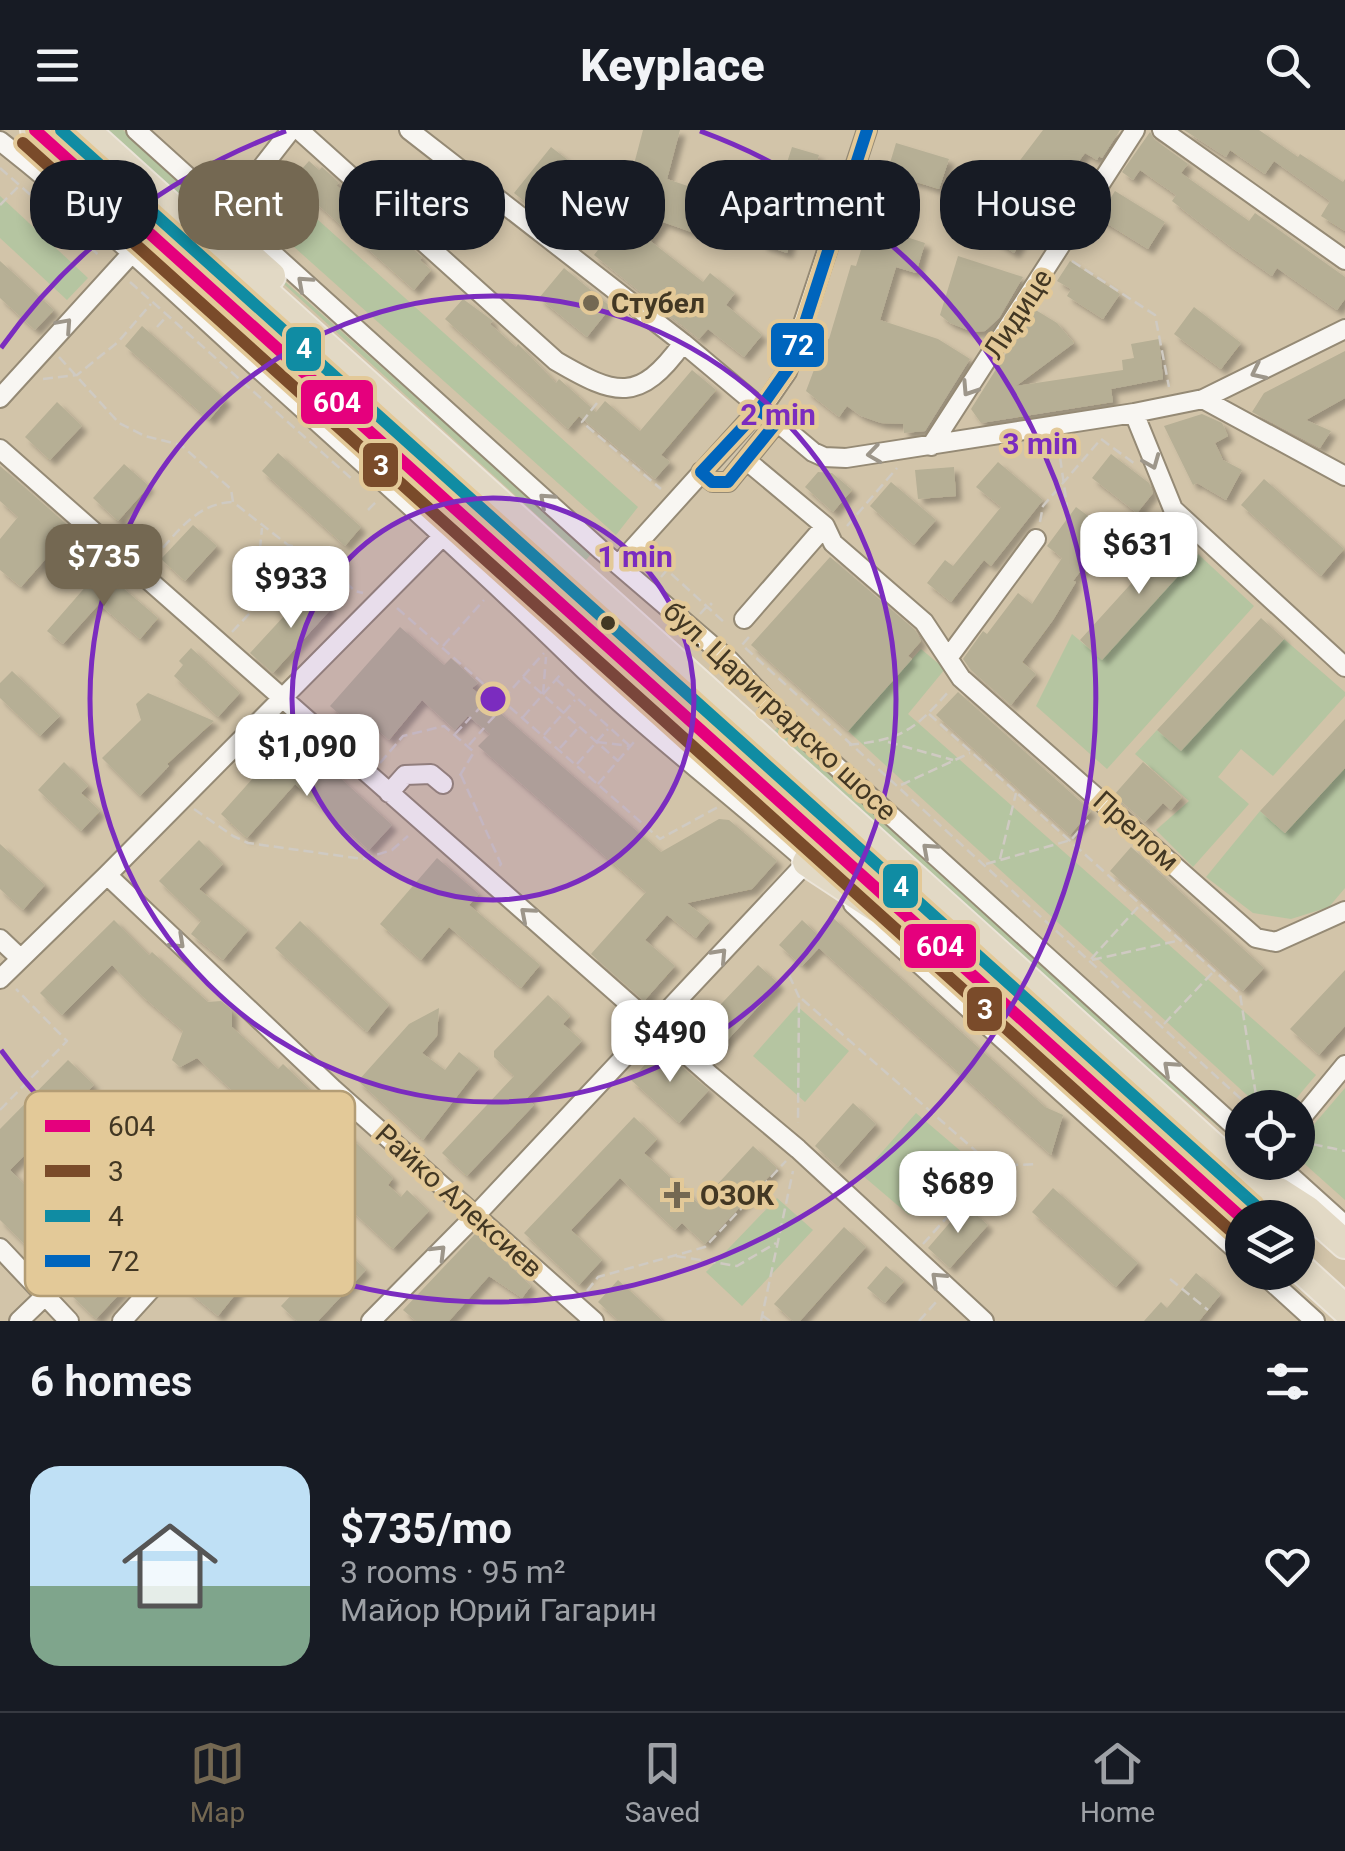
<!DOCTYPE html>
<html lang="en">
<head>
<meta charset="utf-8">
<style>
	body { margin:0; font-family:Roboto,sans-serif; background:#20242c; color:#f1f3f6; height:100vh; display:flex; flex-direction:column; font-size:38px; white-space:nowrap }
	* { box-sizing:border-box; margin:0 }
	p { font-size:32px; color:#9ea1a6 }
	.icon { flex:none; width:55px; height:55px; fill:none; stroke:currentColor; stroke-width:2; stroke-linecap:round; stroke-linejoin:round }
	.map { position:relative; height:1191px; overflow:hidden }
	.side { display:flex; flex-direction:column; background:#171b24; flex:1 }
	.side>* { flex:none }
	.guide { position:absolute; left:30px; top:30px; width:1285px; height:90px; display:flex; gap:20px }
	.buttons { position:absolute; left:1225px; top:960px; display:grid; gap:20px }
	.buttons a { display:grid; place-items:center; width:90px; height:90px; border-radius:50%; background:#171b24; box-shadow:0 5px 15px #0003; font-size:50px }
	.price { position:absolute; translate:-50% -85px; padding:0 22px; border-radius:20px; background:#fff; color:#222; font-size:32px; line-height:65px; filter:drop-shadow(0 2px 5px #0008) }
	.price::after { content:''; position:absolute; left:50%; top:60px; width:30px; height:22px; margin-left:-15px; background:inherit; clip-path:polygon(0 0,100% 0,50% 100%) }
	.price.current { background:#746852; color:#fff }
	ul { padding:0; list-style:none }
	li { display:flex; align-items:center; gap:30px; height:250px; padding:0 30px }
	li span { display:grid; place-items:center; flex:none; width:280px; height:200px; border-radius:30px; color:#555 }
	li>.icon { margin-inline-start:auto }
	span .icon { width:120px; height:120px; fill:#fffc; stroke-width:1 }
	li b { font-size:42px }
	h2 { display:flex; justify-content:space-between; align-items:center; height:120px; padding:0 30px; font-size:42px }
	.chip { padding:0 35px; border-radius:40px; background:#171b24; box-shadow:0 5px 15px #0003; font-size:35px; line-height:90px }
	.chip.current { background:#746852; color:#fff }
	header { display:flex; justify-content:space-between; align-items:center; height:130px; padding:0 30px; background:#171b24; font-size:45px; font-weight:800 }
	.tabs { display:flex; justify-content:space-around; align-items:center; height:140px; border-top:2px solid #363941; background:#171b24; font-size:28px; color:#9ea1a6 }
	.tabs a { display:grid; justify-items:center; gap:5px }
	.tabs .current { color:#746852 }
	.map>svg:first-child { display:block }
	.green { fill:#b5c5a1 }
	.building { fill:#b6af95; filter:url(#shadow) }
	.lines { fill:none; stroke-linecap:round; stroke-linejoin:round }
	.minor-casing { stroke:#958a75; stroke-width:22 }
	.highway-casing { stroke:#ebe4d8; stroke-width:32 }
	.path { stroke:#cfcac2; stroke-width:2.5; stroke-dasharray:10 5; stroke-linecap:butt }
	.minor { stroke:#f8f6f2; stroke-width:18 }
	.highway { stroke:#e2d9c5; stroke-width:28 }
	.bus-1-casing { stroke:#e3c998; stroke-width:20 }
	.bus-2-casing { stroke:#e3c998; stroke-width:20 }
	.bus-3-casing { stroke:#e3c998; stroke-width:20 }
	.bus-4-casing { stroke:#e3c998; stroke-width:20 }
	.bus-1 { stroke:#e5007d; stroke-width:12 }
	.bus-2 { stroke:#7a4b2a; stroke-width:12 }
	.bus-3 { stroke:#108ca3; stroke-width:12 }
	.bus-4 { stroke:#0065bd; stroke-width:12 }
	.oneway { stroke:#9d968a }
	.ring { fill:none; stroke:#7b2cbf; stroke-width:5 }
	.poi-dot { fill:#746852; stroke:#e3c998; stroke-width:4 }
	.bus-dot { fill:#423723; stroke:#e3c998; stroke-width:4 }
	.labels { text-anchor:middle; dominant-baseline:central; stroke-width:9; stroke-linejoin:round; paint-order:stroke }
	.poi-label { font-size:28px; font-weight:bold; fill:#423723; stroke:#e3c998; text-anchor:start }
	.street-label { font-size:28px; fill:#423723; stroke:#e3c998 }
	.key { fill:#e3c998; stroke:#b39d75; stroke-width:2.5 }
	.key-label { font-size:28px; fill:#423723 }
	.centre { fill:#7b2cbf; stroke:#e3c998; stroke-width:5 }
	.ring-label { font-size:30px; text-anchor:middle; font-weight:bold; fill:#7b2cbf; stroke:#e3c998; stroke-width:9; stroke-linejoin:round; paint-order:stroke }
	.line-badge { stroke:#e3c998; stroke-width:4 }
	.badge-label { font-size:28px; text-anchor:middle; font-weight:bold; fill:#fff }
</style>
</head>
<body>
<header><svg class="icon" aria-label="menu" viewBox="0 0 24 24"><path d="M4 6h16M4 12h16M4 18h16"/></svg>Keyplace<svg class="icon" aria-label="search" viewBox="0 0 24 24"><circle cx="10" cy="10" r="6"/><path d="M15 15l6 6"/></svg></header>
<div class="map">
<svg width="1345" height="1191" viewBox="0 0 1345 1191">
	<defs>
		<filter id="shadow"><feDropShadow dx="5.5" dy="5.5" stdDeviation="2.5" flood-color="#0004"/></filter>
	</defs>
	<rect width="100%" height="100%" fill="#d2c4a9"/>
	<!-- green -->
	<path class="green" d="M107,0H123C165,37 195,62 226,110Z
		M57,37L549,482L543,486L51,44Z
		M278,54L638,377L616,405L255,82Z
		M0,66L88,148L67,170L0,108Z
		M264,133L592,423L586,430L263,135Z
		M1198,424L1254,476L1107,639L1036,576L1072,504L1102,529Z
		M1284,509L1345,562V566L1273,646L1241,619L1218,647L1249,674L1193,737L1156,700L1189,671L1135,624L1157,600L1181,620Z
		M921,519L945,539L908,584L1316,945L1289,977H1260L848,601Z
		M781,594L1242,1012V1016L1110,908L774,601Z
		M1345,638V758L1329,777L1291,789L1253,783L1206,747L1260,681L1285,703Z
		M797,876L849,921L805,972L753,926Z
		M1063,949L1242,1106V1115L1059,952Z
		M1345,958V1070L1298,1028V1013Z
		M916,983L963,1023L909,1085L862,1045Z
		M777,1068L813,1100L742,1176L706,1142Z"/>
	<!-- building -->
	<path class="building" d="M643,0H680L667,49L711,64L697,104L663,92L649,110L703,152L710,143L735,163L726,175L762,205L744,227L708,199L699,209L594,125L639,68L620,63L627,37L633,38Z
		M1043,0H1120L1102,28L1099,26L1097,30L1085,23L1056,62L1054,60L1014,123L977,99L1018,33Z
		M1184,0H1259L1298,27L1300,24L1343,52L1345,49V101L1321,86L1330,71L1274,31L1265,44L1230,20L1226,27Z
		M1150,2L1155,10L1188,34L1181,43L1249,91L1255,83L1345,147V169L1337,180L1277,138L1272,146L1231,117L1172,71L1176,65L1140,40L1133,50L1122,42Z
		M896,13L949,29L939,59L887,43Z
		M551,17L577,37L540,84L514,63Z
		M792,17L819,25L787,123L761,114Z
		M309,31L319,40L322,37L339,53L336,55L362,78L364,75L402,114L404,111L422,127L420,130L431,140L414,160L291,51Z
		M425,45L461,70L444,95L428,83L421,92L403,77Z
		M1115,61L1165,92L1148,119L1098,88Z
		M869,95L925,113L916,143L896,137L880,190L938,209L970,229L925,301L904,303L903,294L881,293L861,286L847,276L839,287L806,261L826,208L829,209L851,135L856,136Z
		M958,126L1023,147L999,188L985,201L973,202L950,193L940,185Z
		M0,131L54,180L35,200L0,168Z
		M1070,131L1120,164L1103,189L1067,166L1071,159L1057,151Z
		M564,138L611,177L587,207L539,168Z
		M463,169L493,191L490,194L516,217L518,214L556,253L559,249L596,282L605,271L640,301L692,240L716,260L661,325L670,332L655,349L579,286L568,299L445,189Z
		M1194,177L1241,213L1221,239L1174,204Z
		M1034,179L1057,193L1074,213L1016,256L1123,240L1122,230L1134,228L1131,214L1159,209L1163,249L1111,259L1113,272L981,293L971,279Z
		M142,196L226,270L209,290L125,216Z
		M1345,221V268L1306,290L1331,301L1320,318L1252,282L1264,263Z
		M57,272L82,296L50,330L25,307Z
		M1202,284L1222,293L1228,306L1215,313L1223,330L1242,340L1226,370L1197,353L1193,355L1164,296Z
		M278,323L361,397L345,416L262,341Z
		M1111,324L1149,353L1153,363L1137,383L1092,348Z
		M998,332L1043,370L991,436L984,430L951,472L927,453L945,430L953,436L1001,377L976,357Z
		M124,334L149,356L118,391L93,368Z
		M0,336L72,399L21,457L0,440V409L18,387L0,371Z
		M954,337L956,366L918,369L915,340Z
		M818,342L832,343L852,360L833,382L805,357Z
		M1264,349L1344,419L1321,446L1241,375Z
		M891,352L936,390L914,415L870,376Z
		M1076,377L1110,402L1073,451L1076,452L1053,490L1022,532L1036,544L1011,575L971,540L963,529L983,501L987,504L1018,463L1032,474L1062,428L1047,416Z
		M193,395L217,416L185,451L161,429Z
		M1176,404L1198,424L1102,530L1080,510Z
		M830,427L915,500L921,511L908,526L912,529L848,601L751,515Z
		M101,439L158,488L140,509L99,474L63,514L47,501Z
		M309,459L331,479L273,543L250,523Z
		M1261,488L1284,509L1181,621L1157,600Z
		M400,497L444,535L451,528L478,553L472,558L484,569L661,722L719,689L729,690L777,731L752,759L687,773L710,791L696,808L667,785L645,810L675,836L644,871L591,824L646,762L478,616L490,604L468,586L455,600L422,570L389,610L362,586L353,596L330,576Z
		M191,518L240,563L218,587L174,546L183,535L179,531Z
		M12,541L60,586L40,606L0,568V553Z
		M958,562L1091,681L1070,705L936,585Z
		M148,563L214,591L167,634L169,636L140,666L102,628L141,590L136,574Z
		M1345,589V638L1285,703L1260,681Z
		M305,616L392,695L369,720L295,654L247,708L221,684L261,639L273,650Z
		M64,632L88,656L81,663L100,681L81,701L38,660Z
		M1143,632L1182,667L1171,680L1163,673L1145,692L1114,665Z
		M199,710L223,734L199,759L248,800L223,830L191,804L201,791L159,751Z
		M0,714L45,755L23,780L0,759Z
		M1131,717L1264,838L1243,861L1110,741Z
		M437,728L479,764L469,775L540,835L521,858L449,797L421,830L380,794Z
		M832,787L1045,977L1063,985L1051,1025L819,818L802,836L779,815L802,790L817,804Z
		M114,790L149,825L152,822L208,872L221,871L232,880V897L278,939L283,934L311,961L254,1021L233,1004L253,980L197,928L180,937L172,930L183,901L142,866L112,835L62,885L40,863Z
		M300,791L389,875L367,902L275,818Z
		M758,835L779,854L710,929L688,909Z
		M1345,840V896L1319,925L1290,899Z
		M548,865L570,886L563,894L582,911L527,968L534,975L467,1046L442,1023L514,946L494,927V921Z
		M439,878L437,906L422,923L445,940L459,922L479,938L423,1010L358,951L409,894Z
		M660,918L709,960L679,993L631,950Z
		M68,930L94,955L10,1040L55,1085L52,1088L75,1109L48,1137L0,1090V999Z
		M853,973L876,994L838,1037L815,1016Z
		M634,987L657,1009L644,1023L699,1074L753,1016L777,1038L705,1114L682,1093L675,1100L620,1048L571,1100L602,1130L579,1155L524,1103Z
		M336,994L393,1048L388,1055L401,1067L407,1060L429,1081L393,1119L300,1033Z
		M1053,1058L1138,1133L1116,1157L1032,1082Z
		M965,1075L988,1095L950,1138L928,1118Z
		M844,1097L866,1117L800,1191H793L774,1174Z
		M476,1103L531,1156L522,1168L489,1146L449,1191H416L403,1180Z
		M339,1114L366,1140L318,1191H297L281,1176Z
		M213,1124L247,1150L218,1186L185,1159Z
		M100,1131L127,1156L96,1189L70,1164Z
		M886,1136L904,1151L885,1173L867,1158Z
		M1196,1143L1221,1164L1199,1191H1144L1161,1172L1167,1178Z
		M618,1150L663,1191H619L598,1172Z"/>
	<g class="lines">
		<defs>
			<path id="minor" d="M136,0L602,421L729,530L784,589L1242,1003
				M299,0L556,231C616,266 639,274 683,213
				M409,0L683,213L813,322L824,327L846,328L1134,283L1203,269L1345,199
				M1162,0L1345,130
				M0,11C91,82 175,163 261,241C364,334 467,426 567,523C644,599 731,664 812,736
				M227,82L291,0
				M0,268L132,123
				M1203,269L1345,346
				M1134,283L1173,379L1345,537
				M931,316L1135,0
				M0,319L711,946L798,1019L984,1191
				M746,330L825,396L833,413L924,492L961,548L1256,808L1276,812L1345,781
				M701,342L713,352H728L776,293
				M619,434L769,268L787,242L867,0
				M744,489L825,396
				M948,528L1036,409
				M389,663L405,645L431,644L443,654
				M107,745L333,959L594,1191
				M853,774L1242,1125
				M0,809L20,828
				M0,849L107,745L443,406
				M1298,992L1345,935
				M1275,1032L1345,1095
				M0,1118L69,1191
				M1261,1142L1315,1191
				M19,1191L46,1165
				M122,1191L333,959
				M371,1191L475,1086L807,732"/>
			<path id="highway" d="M35,0L1243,1088
				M85,0L1291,1088
				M227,82L252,129L271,146
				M807,732L877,778
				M1279,1062L1307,1080L1345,1114
				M1298,1136L1345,1179"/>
		</defs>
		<!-- minor casing -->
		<use href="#minor" class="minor-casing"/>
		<!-- highway casing -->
		<use href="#highway" class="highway-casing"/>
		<!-- path -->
		<path class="path" d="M0,38L101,127
			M0,75L19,56
			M1072,131L1155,185L1169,257
			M130,152L352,349
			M157,197L166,187
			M59,227L119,293L145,306L181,315L231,359L233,372L288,415L311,421L355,461L363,463
			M43,249L77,245L118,212L151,174
			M597,273L582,292L661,359
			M1058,313L1067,376
			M368,380L377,371
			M1040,392L1043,376L1101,309L1135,334
			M847,396L897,338
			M649,424L666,439
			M153,429C176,404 195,374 232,372
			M661,447L667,440L726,494
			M397,478L660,709L718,677
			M700,484L710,473L712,475
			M232,502L278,453L260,419L262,398
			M749,507L742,515L1251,978
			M443,516L484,470
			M523,547L618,631
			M556,549L631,617
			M543,564L546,527
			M503,569L544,523
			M476,582L491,565
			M929,584L1240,864L1258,978
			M523,587L561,544
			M488,593L504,576
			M455,604L471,587
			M544,605L575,570
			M597,612L629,616
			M888,612L953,630
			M469,615L484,598
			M849,615C904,609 914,600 950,560
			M560,618L578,598
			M380,633L403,606L444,596L474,622L459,647
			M577,634L608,599
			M461,645L501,734L498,738
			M598,654L634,612
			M901,655L970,623
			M194,679L233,706L248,713L363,729L392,720L408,706
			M1000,729L1016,663
			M986,734L1071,710L1090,688
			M1091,829L1139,776
			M1092,830L1181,810
			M789,845L799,867L798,993
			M802,869L993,1036
			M1164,894L1213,842
			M0,980L67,911L16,859
			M1298,1011L1345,1021
			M923,1114L993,1036L1037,1034
			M676,1126L737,1136L776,1113
			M1170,1149L1208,1180
			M587,1161L598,1147L705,1117L786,1031
			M763,1186L770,1191
			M761,1191L793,1041
			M919,1191L938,1170"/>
		<!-- minor -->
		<use href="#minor" class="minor"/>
		<!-- highway -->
		<use href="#highway" class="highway"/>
		<defs>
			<path id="bus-1" d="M35,0L1242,1088"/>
			<path id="bus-2" d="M23,13L1231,1101"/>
			<path id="bus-3" d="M61,0L1255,1075"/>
			<path id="bus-4" d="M759,280L776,293L728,352H712L701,342Z
				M759,280L792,233L867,0"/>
		</defs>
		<!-- bus-1 casing -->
		<use href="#bus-1" class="bus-1-casing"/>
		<!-- bus-2 casing -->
		<use href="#bus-2" class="bus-2-casing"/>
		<!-- bus-3 casing -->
		<use href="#bus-3" class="bus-3-casing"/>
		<!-- bus-4 casing -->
		<use href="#bus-4" class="bus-4-casing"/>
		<!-- bus-1 -->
		<use href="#bus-1" class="bus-1"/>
		<!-- bus-2 -->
		<use href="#bus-2" class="bus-2"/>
		<!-- bus-3 -->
		<use href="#bus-3" class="bus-3"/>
		<!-- bus-4 -->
		<use href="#bus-4" class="bus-4"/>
	</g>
	<!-- one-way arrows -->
	<defs><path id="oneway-chevron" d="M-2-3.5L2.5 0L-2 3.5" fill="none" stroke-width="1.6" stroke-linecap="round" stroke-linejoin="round" transform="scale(2.5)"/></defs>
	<g class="oneway">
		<use href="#oneway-chevron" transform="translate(304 153) rotate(-138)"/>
		<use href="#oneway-chevron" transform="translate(65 195) rotate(-48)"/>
		<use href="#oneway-chevron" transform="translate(1258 242) rotate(154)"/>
		<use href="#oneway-chevron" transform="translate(969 259) rotate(123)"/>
		<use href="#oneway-chevron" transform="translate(874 324) rotate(172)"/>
		<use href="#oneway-chevron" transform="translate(1152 332) rotate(68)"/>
		<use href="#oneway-chevron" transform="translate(546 370) rotate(-138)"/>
		<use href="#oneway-chevron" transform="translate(929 720) rotate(-138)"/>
		<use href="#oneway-chevron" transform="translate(527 784) rotate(-139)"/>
		<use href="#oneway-chevron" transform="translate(178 812) rotate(43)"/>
		<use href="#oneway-chevron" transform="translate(720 825) rotate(-47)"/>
		<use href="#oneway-chevron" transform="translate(1170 938) rotate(-138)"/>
		<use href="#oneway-chevron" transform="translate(439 1122) rotate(-45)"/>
		<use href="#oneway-chevron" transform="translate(938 1149) rotate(-137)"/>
	</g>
	<!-- distance rings -->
	<circle cx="493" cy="569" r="201" fill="#7b2cbf" fill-opacity=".12"/>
	<g class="ring">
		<circle cx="493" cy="569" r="201"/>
		<circle cx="493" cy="569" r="403"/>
		<path d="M1 218A604 604 0 0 1 286 1M700 1A604 604 0 1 1 1 920"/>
	</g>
	<!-- markers -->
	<g class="poi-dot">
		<circle cx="591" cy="173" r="10"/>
		<path d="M672 1050h10v10h10v10h-10v10h-10v-10h-10v-10h10z"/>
	</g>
	<circle class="bus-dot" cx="608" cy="493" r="9"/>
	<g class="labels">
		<!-- poi labels -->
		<g class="poi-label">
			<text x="611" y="173">Стубел</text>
			<text x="700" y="1065">ОЗОК</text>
		</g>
		<!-- street labels -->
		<g class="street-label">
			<text transform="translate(1018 184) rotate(-57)">Лидице</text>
			<text transform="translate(780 581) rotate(43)">бул. Цариградско шосе</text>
			<text transform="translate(1136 701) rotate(42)">Прелом</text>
			<text transform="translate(459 1071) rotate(42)">Райко Алексиев</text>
		</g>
	</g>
	<!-- legend -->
	<rect x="25" y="961" width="330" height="205" rx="15" class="key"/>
	<rect x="45" y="990" width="45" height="12" fill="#e5007d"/>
	<rect x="45" y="1035" width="45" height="12" fill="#7a4b2a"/>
	<rect x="45" y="1080" width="45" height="12" fill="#108ca3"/>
	<rect x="45" y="1125" width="45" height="12" fill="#0065bd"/>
	<g class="key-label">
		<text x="108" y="1006">604</text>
		<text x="108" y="1051">3</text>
		<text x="108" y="1096">4</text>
		<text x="108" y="1141">72</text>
	</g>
	<circle cx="493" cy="569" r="15" class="centre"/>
	<g class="ring-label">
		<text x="778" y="295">2 min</text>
		<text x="1040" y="324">3 min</text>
		<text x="635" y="437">1 min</text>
	</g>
	<g class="line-badge">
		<rect x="769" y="191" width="57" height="48" rx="10" fill="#0065bd"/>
		<rect x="284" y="195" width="39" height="48" rx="10" fill="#108ca3"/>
		<rect x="299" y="248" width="76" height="48" rx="10" fill="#e5007d"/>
		<rect x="361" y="311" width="39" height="48" rx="10" fill="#7a4b2a"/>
		<rect x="881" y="732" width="39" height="48" rx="10" fill="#108ca3"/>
		<rect x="902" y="792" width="76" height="48" rx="10" fill="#e5007d"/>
		<rect x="965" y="855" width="39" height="48" rx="10" fill="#7a4b2a"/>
	</g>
	<g class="badge-label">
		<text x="798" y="225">72</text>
		<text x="304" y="228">4</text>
		<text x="337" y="282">604</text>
		<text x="381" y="345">3</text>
		<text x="901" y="766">4</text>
		<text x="940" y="826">604</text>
		<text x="985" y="889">3</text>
	</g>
</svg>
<div class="buttons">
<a><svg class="icon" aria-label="locate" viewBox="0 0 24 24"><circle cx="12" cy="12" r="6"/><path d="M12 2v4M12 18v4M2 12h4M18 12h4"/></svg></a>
<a><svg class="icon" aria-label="layers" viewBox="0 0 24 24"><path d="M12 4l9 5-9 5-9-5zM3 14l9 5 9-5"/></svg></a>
</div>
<b class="price" style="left:1139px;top:467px">$631</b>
<b class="price current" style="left:104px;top:479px">$735</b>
<b class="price" style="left:291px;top:501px">$933</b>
<b class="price" style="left:307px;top:669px">$1,090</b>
<b class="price" style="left:670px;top:955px">$490</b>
<b class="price" style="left:958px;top:1106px">$689</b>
<div class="guide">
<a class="chip">Buy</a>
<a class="chip current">Rent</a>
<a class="chip">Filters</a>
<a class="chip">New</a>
<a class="chip">Apartment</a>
<a class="chip">House</a>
</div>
</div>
<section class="side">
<h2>6 homes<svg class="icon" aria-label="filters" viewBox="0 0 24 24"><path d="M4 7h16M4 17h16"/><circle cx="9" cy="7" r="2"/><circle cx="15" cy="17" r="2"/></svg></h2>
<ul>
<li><span style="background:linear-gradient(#bfe0f5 60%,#7fa58c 0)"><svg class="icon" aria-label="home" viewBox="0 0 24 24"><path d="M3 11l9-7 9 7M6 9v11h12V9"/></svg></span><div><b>$735/mo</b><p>3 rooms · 95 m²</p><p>Майор Юрий Гагарин</p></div><svg class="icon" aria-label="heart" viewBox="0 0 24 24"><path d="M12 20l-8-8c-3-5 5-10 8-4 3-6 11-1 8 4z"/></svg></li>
</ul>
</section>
<nav class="tabs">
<a class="current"><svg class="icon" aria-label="map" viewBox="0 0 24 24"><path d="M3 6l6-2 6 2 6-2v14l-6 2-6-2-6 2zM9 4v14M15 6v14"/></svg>Map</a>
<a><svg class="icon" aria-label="saved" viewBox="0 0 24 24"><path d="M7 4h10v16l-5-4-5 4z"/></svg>Saved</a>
<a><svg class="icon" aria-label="home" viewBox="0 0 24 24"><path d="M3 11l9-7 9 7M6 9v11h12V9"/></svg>Home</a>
</nav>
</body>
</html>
